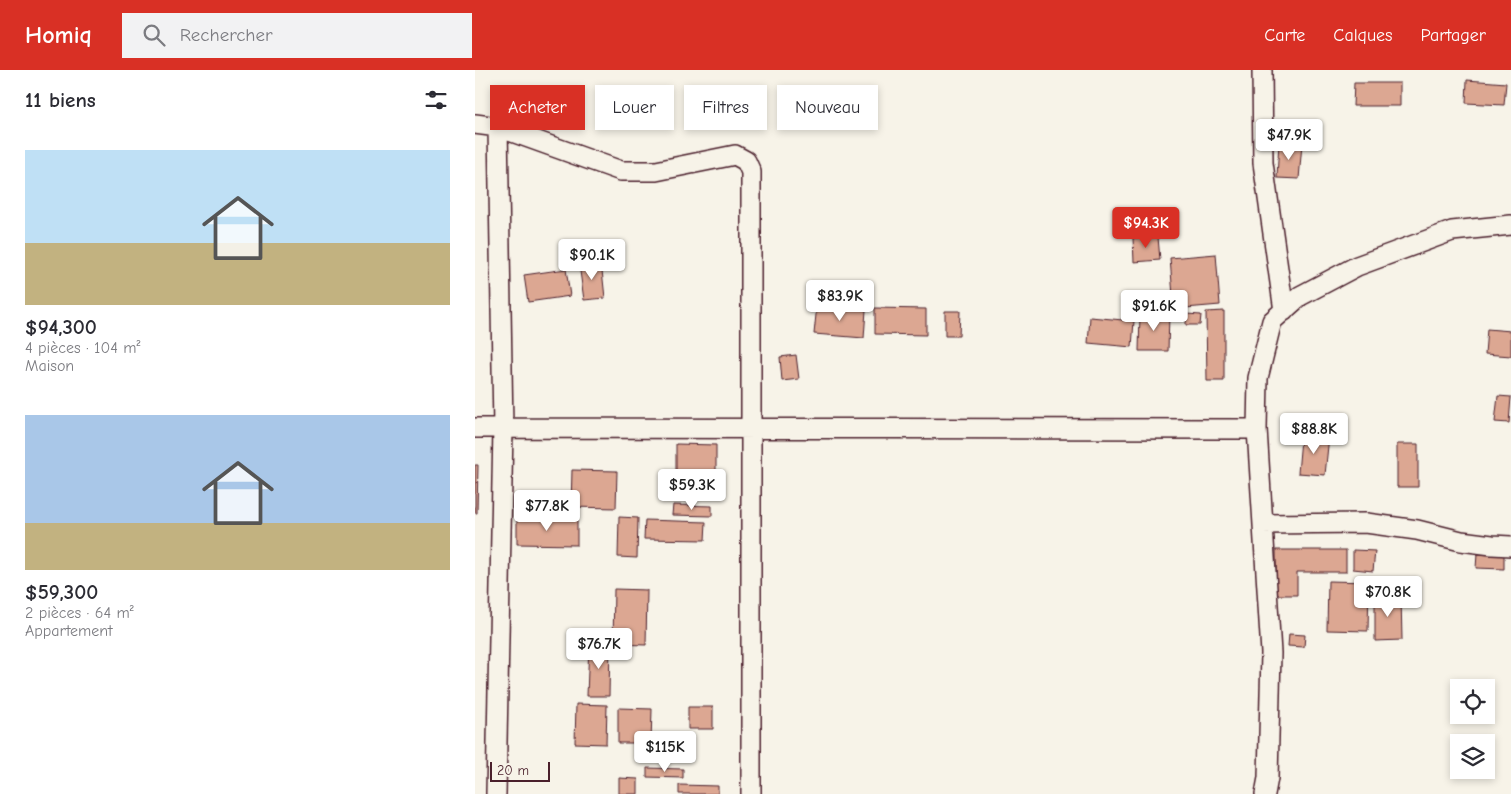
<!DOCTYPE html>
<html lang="fr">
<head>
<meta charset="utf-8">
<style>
	body { margin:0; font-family:"Comic Neue",sans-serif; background:#f2f2f3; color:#2b2b33; height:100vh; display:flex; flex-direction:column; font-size:19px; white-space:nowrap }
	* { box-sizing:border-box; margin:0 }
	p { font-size:16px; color:#7c7c81 }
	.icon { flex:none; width:28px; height:28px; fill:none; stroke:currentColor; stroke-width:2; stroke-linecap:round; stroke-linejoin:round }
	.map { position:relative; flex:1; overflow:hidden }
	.side { display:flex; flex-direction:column; background:#fff; width:475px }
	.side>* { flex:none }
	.banner { position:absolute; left:15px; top:15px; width:475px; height:45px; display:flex; gap:10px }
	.controls { position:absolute; left:975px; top:609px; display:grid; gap:10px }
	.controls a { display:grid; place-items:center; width:45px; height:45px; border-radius:0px; background:#fff; box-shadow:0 2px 8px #0003; font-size:25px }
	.scale { position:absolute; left:15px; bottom:12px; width:60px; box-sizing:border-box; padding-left:5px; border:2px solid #4a1f2b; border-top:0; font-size:14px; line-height:18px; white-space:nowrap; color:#4a1f2b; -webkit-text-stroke:4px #f7f3e8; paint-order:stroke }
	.price { position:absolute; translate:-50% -42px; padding:0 11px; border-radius:5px; background:#fff; color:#222; font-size:16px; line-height:32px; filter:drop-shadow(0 1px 2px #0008) }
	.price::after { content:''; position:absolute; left:50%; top:30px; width:15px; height:11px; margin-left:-8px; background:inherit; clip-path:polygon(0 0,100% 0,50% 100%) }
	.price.on { background:#d93025; color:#fff }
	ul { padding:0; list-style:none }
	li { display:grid; align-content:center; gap:10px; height:265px; padding:0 25px }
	li span { display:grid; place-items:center; height:155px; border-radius:0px; color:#555 }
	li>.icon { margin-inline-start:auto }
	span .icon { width:90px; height:90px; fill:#fffc; stroke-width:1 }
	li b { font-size:21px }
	h2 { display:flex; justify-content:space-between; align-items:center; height:60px; padding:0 25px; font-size:21px }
	.tag { padding:0 18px; border-radius:0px; background:#fff; box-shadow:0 2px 8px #0003; font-size:18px; line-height:45px }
	.tag.on { background:#d93025; color:#fff }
	header { display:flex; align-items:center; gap:30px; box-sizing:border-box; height:70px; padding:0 25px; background:#d93025; color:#fff }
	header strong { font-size:24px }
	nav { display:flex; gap:28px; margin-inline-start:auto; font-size:18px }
	.search { width:350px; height:45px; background:#f2f2f3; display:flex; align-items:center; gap:12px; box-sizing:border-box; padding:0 18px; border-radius:0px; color:#7c7c81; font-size:19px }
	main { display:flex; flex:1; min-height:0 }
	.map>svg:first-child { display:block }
	.building { fill:#dca792; stroke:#4a1f2b }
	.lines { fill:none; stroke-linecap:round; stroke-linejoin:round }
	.street-casing { stroke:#4a1f2b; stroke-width:22 }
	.street { stroke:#f7f3e8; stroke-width:19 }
</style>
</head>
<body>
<header>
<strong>Homiq</strong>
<div class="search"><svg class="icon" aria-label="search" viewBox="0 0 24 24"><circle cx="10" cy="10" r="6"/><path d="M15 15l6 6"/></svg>Rechercher</div>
<nav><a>Carte</a><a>Calques</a><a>Partager</a></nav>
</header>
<main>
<section class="side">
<h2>11 biens<svg class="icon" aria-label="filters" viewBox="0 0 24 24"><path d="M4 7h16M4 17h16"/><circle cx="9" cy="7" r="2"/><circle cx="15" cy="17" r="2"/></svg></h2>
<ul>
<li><span style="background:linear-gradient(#bfe0f5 60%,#c2b280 0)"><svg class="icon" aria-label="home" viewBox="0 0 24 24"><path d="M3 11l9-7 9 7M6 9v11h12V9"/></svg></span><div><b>$94,300</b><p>4 pièces · 104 m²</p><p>Maison</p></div></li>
<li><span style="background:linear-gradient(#a9c7e8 70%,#c2b280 0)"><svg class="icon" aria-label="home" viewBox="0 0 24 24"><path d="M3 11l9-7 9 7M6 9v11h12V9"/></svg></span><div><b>$59,300</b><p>2 pièces · 64 m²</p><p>Appartement</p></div></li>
</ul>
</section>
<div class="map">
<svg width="1036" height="724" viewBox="0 0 1036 724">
	<rect width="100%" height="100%" fill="#f7f3e8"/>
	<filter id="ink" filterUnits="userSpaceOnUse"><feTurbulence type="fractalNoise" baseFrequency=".02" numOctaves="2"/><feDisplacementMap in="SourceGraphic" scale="10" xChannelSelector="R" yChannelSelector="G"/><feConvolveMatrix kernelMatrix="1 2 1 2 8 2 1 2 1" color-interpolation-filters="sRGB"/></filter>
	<g filter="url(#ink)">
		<!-- building -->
		<path class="building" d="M992,10L1031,13L1029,35L991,33Z
			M879,13H925V36H878Z
			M804,72L827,74L824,109L802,108Z
			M683,167L685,190L659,192L658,168Z
			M741,184L745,235L699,239L695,188Z
			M126,191L130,228L109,230L104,194Z
			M91,199L95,226L53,232L49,205Z
			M342,235L391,240L389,268L339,264Z
			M400,238L451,239V265L400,264Z
			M470,241H485L484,266H470Z
			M749,241V311H732L731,242Z
			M665,244H694L693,281H664Z
			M711,244L726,245L725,255H711Z
			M615,247L659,251L657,277L613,273Z
			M1012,259L1036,261V286L1010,284Z
			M321,285L324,309L307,311L305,287Z
			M1023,326L1036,327L1034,353L1020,352Z
			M838,364L854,366L850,405L823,403L826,369L838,370Z
			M201,374L241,375V407L201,406Z
			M922,374H943V417H922Z
			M0,395H3L2,443H0Z
			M97,400L142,401L141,438L96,437Z
			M198,435L237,436V446L197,445Z
			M144,447L163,448L162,488L143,487Z
			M42,448L102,449V475L42,474Z
			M170,450L231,452L230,470L169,469Z
			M801,480H871V502H822V525H801Z
			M878,480L900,481L898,501L878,499Z
			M1002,484L1029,485V499L1001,498Z
			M853,511L894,512L893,561L852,560Z
			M139,519L172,520L171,575L138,574Z
			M900,526H926L927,570L900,571Z
			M814,564L830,565L829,577L813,576Z
			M114,573H135L134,626H112Z
			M101,634L132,635L131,674L100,673Z
			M213,637H238V659H213Z
			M143,638L177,639L176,673H143Z
			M172,698L208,699V708L172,707Z
			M144,708L163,709V724H144Z
			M204,715L243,716V724H204Z"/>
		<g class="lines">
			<defs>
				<path id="street" d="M787,0L788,93L809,241
					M0,54L23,57L146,101H181L260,85L271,91L276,102V724
					M0,358L782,359
					M788,454L891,453L942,460L986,471L1017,475L1036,476
					M21,724L28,358L23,57
					M790,724L793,708L796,583L782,359L783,308L797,251L825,226L882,196L977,161L1036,155"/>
			</defs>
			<!-- street casing -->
			<use href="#street" class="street-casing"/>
			<!-- street -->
			<use href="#street" class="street"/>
		</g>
	</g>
</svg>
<div class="controls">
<a><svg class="icon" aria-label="locate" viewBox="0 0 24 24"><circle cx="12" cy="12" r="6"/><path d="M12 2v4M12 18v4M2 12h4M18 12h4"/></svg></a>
<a><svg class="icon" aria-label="layers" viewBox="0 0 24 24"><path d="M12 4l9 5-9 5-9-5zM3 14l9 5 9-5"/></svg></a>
</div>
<div class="scale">20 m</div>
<b class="price" style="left:814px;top:91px">$47.9K</b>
<b class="price on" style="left:671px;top:179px">$94.3K</b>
<b class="price" style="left:117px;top:211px">$90.1K</b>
<b class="price" style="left:365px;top:252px">$83.9K</b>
<b class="price" style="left:679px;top:262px">$91.6K</b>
<b class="price" style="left:839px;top:385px">$88.8K</b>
<b class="price" style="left:217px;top:441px">$59.3K</b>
<b class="price" style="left:72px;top:462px">$77.8K</b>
<b class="price" style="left:913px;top:548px">$70.8K</b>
<b class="price" style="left:124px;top:600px">$76.7K</b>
<b class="price" style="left:190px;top:703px">$115K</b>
<div class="banner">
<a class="tag on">Acheter</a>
<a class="tag">Louer</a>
<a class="tag">Filtres</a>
<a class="tag">Nouveau</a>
</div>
</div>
</main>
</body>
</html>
